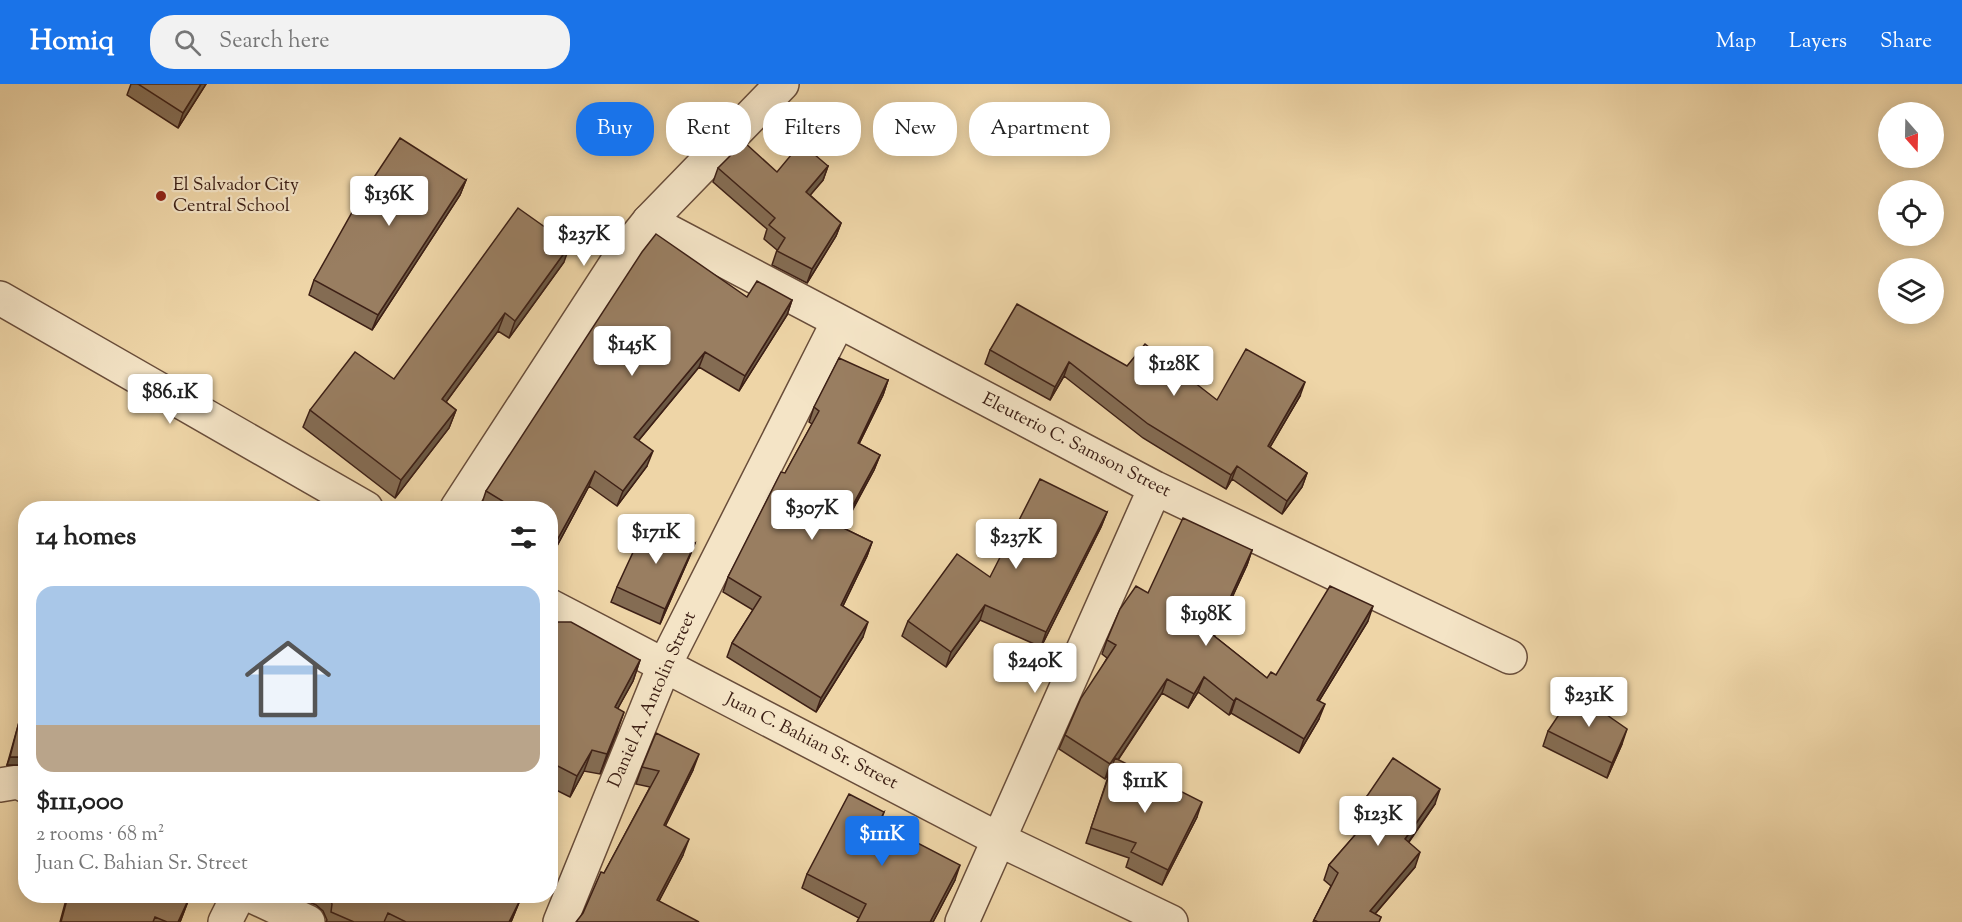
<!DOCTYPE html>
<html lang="en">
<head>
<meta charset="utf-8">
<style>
	body { margin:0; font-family:"Sorts Mill Goudy",serif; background:#f2f2f2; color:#222; height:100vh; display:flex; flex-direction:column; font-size:22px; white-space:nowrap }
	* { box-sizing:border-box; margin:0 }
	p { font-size:20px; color:#767676 }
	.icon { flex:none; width:33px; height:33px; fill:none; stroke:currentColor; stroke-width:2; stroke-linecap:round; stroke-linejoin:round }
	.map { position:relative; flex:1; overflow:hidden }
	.sheet { position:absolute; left:18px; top:417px; width:540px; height:402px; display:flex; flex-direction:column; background:#fff; border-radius:24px; box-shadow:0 3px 15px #0003 }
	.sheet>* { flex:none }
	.hud { position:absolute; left:576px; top:18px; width:570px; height:54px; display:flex; gap:12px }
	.needle { width:39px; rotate:160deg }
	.buttons { position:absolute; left:1878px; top:18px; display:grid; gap:12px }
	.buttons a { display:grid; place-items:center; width:66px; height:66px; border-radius:50%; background:#fff; box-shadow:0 3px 15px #0003; font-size:30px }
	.price { position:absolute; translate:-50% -51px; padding:0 14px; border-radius:6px; background:#fff; color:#222; font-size:20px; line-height:39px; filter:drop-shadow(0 2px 3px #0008) }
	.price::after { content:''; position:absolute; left:50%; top:36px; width:18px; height:14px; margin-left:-9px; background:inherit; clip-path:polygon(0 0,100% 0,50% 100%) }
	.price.selected { background:#1a73e8; color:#fff }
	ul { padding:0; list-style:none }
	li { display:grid; align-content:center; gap:12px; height:318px; padding:0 18px }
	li+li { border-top:2px solid #e0e0e0 }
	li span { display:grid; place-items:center; height:186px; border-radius:18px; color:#555 }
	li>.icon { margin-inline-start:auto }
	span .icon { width:108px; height:108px; fill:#fffc; stroke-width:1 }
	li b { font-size:26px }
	h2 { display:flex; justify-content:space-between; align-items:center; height:72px; padding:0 18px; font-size:26px }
	.pill { padding:0 21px; border-radius:24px; background:#fff; box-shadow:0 3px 15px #0003; font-size:21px; line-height:54px }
	.pill.selected { background:#1a73e8; color:#fff }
	header { display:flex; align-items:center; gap:36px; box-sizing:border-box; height:84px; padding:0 30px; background:#1a73e8; color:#fff }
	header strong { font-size:28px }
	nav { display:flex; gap:33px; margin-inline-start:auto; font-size:21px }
	.search { width:420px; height:54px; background:#f2f2f2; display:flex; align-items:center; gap:15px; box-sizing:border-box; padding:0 21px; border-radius:24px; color:#767676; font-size:22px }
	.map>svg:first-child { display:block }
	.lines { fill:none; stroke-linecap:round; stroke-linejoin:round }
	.minor-casing { stroke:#694d3a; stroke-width:36 }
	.tertiary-casing { stroke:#694d3a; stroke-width:36 }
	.minor { stroke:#f4e4c6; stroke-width:33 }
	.tertiary { stroke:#f4e4c6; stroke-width:33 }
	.wall { fill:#846c53; stroke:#3d2016; stroke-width:1.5 }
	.shaded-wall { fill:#6b5844; stroke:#3d2016; stroke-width:1.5 }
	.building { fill:#997e61; stroke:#3d2016; stroke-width:1.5 }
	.poi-dot { fill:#8f2418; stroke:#f4e4c6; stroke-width:2 }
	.labels { text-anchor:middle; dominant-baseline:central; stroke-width:4.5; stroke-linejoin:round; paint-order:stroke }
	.poi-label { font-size:18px; fill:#3d2016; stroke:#f4e4c6; text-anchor:start }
	.street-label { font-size:18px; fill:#3d2016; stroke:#f4e4c6 }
</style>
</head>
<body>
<header>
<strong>Homiq</strong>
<div class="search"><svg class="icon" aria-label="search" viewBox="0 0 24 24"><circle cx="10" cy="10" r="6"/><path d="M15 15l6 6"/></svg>Search here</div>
<nav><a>Map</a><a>Layers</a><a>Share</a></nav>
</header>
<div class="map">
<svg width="1962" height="838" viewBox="0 0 1962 838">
	<rect width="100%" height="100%" fill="#eed5a7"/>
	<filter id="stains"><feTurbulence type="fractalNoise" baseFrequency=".00333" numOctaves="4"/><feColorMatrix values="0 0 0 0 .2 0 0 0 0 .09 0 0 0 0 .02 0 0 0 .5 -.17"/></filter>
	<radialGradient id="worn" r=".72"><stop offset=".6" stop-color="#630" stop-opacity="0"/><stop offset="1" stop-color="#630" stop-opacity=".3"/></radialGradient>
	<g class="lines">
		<defs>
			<path id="minor" d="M649,137L1155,404L1510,573
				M0,214L366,424
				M550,522L998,755L1171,838
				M0,701L18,698L26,702
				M252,812L308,838
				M560,838L664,582L838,238
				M962,838L1155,404"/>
			<path id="tertiary" d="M457,424L621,172L649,137L782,0
				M225,838L238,812"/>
		</defs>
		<!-- minor casing -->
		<use href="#minor" class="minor-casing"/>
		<!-- tertiary casing -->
		<use href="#tertiary" class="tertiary-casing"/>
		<!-- minor -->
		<use href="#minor" class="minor"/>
		<!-- tertiary -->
		<use href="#tertiary" class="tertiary"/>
	</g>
	<!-- wall -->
	<path class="wall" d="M131,0H206L178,44L127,11Z
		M828,82L823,96L810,111L841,139L836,152L807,199L772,181L777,166L764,155L767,145L713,98L718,84L777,88Z
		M466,96L460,111L372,246L309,211L314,196Z
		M564,178L509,254L498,247L446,318L456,326L449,344L395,414L303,343L310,326L394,295Z
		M747,213L792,216L787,231L739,307L699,283L639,356L647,382L617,422L589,402L551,473L550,424H485L481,422L486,407Z
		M990,266L1127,282L1217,316L1300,312L1270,363L1307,389L1302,403L1282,430L1232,395L1226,405L1143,354L1064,292L1050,316L985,280Z
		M888,296L883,311L859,360L880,371L874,386L843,444L872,458L867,472L843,522L863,553L816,628L727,573L732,559L753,526L723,508L728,493L812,340L809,338L814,323Z
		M1107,428L1101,443L1041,563L980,536L946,583L902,552L908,537L990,493Z
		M695,459L689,474L660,540L611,518L617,503Z
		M1252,466L1247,481L1214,552L1267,594L1276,591L1368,537L1319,617V635L1299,669L1231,629L1229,631L1198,608L1188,624L1162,609L1118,676L1197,733L1162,801L1126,783L1129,774L1086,759L1110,687L1105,695L1059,665L1065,651L1107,574L1102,570L1107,556L1148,509Z
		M550,552L640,576L633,597L618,624L617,648L600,690L584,687L570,713L550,703Z
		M19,638L26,639V681H7Z
		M1548,647L1622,660L1607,694L1543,662Z
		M642,683L693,686L665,742L683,771L659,817L583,829L650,703L636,700Z
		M1367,712L1435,720L1409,758L1415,783L1375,830L1381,833L1379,838H1313L1331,802L1324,796L1329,781L1371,733L1362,727Z
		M884,728L880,739L955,796L933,838H857L859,834L802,804L807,790Z
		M67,812H190L180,838H60Z
		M295,812H512L520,816L511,838H326L327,836L323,827L316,821Z"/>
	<!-- shaded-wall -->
	<path class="shaded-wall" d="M201,0H206L178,44L183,29Z
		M828,82L823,96L801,122L806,108Z
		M466,96L460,111L372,246L378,231Z
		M841,139L836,152L807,199L812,185Z
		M570,161L564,178L509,254L515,237Z
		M792,216L787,231L739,307L745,292Z
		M505,229L498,247L435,333L442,315Z
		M705,268L699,283L629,368L634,353Z
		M1069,278L1064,292L1050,316L1055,303Z
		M888,296L883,311L852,374L858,359Z
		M1305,298L1300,312L1263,375L1268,362Z
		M456,326L449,344L395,414L401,396Z
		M653,367L647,382L617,422L623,407Z
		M880,371L874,386L835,457L841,443Z
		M1237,382L1232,395L1226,405L1231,391Z
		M595,387L589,402L551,473L556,458Z
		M1307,389L1302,403L1282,430L1287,417Z
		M1107,428L1101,443L1041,563L1046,548Z
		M872,458L867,472L836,536L841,521Z
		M695,459L689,474L660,540L665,525Z
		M1252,466L1247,481L1208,566L1213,551Z
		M985,521L980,536L946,583L951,568Z
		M1373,522L1368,537L1311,630L1317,616Z
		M868,538L863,553L816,628L821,614Z
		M640,576L633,597L607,644L615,623Z
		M1204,593L1198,608L1188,624L1194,610Z
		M1167,595L1162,609L1105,695L1110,680Z
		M1236,614L1231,629L1229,631L1234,617Z
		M1325,620L1319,635L1299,669L1304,655Z
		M624,628L617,648L600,690L607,670Z
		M1627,645L1622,660L1607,694L1612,679Z
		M592,666L584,687L570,713L577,692Z
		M699,670L693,686L658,757L664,741Z
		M10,673H26V681H7Z
		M1440,705L1435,720L1400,770L1405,755Z
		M1202,718L1197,733L1162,801L1168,786Z
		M689,755L683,771L651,832L657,816Z
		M1420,768L1415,783L1368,838L1370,827Z
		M960,781L955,796L933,838H930Z
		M190,812L180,838H178Z
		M520,816L511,838H509Z"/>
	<!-- building -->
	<path class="building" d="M138,0H201L183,29Z
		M400,54L466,96L378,231L314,196L359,116Z
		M744,58L777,88L801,59L828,82L806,108L841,139L812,185L777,167L785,154L769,141L775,134L718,84Z
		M518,124L570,161L515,237L505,229L442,315L456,326L401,396L310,326L355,268L394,295Z
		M656,150L747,213L757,197L792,216L745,292L705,268L634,353L653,367L623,407L595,387L556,458L550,455V424H514L486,407L642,168Z
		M1017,220L1127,282L1145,260L1217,316L1246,265L1305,298L1268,362L1307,389L1287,417L1237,382L1231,391L1148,340L1069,278L1055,303L990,266Z
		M839,274L888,296L858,359L880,371L841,443L872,458L841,521L868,538L821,614L732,559L761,513L728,493L781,388L785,389L819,327L814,323Z
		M1040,395L1107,428L1046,548L985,521L951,568L908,537L957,470L990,493Z
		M1183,434L1252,466L1213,551L1267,594L1271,588L1276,591L1330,502L1373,522L1317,616L1325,620L1304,655L1236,614L1234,617L1204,593L1194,610L1167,595L1110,680L1065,651L1081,614L1116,561L1107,556L1120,525L1136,502L1148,509Z
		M647,438L695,459L665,525L617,503Z
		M558,538H571L640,576L615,623L624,628L607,670L592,666L577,692L550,678V552Z
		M1574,608L1627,645L1612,679L1548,647Z
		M19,638L26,639V673H10Z
		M656,649L699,670L664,741L689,755L657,816L699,838H576L583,829L601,788L604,789L659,687L642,683Z
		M1115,674L1202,718L1168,786L1131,768L1136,759L1091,744Z
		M1393,674L1440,705L1405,755L1420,768L1370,827L1381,833L1379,838H1318L1314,836L1338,789L1329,781L1381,721L1367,712Z
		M849,710L884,728L879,739L960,781L930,838H857L866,820L807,790Z
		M68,812H190L178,838H167L155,833L153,838H61Z
		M329,812H512L520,816L509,838H406L388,829L384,838H354L331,828L332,820Z"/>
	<!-- markers -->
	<circle class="poi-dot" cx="161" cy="112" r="6"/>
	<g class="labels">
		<!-- poi labels -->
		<g class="poi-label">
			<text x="173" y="102">El Salvador City<tspan x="173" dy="21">Central School</tspan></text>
		</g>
		<!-- street labels -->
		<g class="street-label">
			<text transform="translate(1076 362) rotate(27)">Eleuterio C. Samson Street</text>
			<text transform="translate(653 616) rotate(-66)">Daniel A. Antolin Street</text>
			<text transform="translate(811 658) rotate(27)">Juan C. Bahian Sr. Street</text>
		</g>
	</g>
	<rect width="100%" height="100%" filter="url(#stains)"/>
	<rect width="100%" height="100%" fill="url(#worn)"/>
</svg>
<div class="buttons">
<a><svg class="needle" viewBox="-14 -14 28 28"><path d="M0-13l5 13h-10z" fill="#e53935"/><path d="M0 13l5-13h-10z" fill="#767676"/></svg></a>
<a><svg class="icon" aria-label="locate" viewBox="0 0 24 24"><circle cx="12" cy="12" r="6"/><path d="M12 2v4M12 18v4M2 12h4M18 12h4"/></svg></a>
<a><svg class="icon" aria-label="layers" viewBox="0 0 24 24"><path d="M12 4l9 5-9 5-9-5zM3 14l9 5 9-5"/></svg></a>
</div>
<b class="price" style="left:389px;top:143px">$136K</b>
<b class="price" style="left:584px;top:183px">$237K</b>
<b class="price" style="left:632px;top:293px">$145K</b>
<b class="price" style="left:1174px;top:313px">$128K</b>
<b class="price" style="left:170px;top:341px">$86.1K</b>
<b class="price" style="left:812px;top:457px">$307K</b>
<b class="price" style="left:656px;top:481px">$171K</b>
<b class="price" style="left:1016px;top:486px">$237K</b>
<b class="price" style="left:1206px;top:563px">$198K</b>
<b class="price" style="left:1035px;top:610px">$240K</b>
<b class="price" style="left:1589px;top:644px">$231K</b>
<b class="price" style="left:1145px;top:730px">$111K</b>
<b class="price" style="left:1378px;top:763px">$123K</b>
<b class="price selected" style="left:882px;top:783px">$111K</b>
<div class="hud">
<a class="pill selected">Buy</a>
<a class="pill">Rent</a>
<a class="pill">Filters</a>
<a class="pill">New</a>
<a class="pill">Apartment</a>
</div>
<section class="sheet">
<h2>14 homes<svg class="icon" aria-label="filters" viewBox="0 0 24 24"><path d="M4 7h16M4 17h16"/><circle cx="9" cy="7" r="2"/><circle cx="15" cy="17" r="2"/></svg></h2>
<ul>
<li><span style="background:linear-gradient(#a9c7e8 75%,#b9a48a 0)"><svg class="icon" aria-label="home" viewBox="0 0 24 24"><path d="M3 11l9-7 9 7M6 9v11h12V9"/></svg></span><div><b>$111,000</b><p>2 rooms · 68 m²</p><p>Juan C. Bahian Sr. Street</p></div></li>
</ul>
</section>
</div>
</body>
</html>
